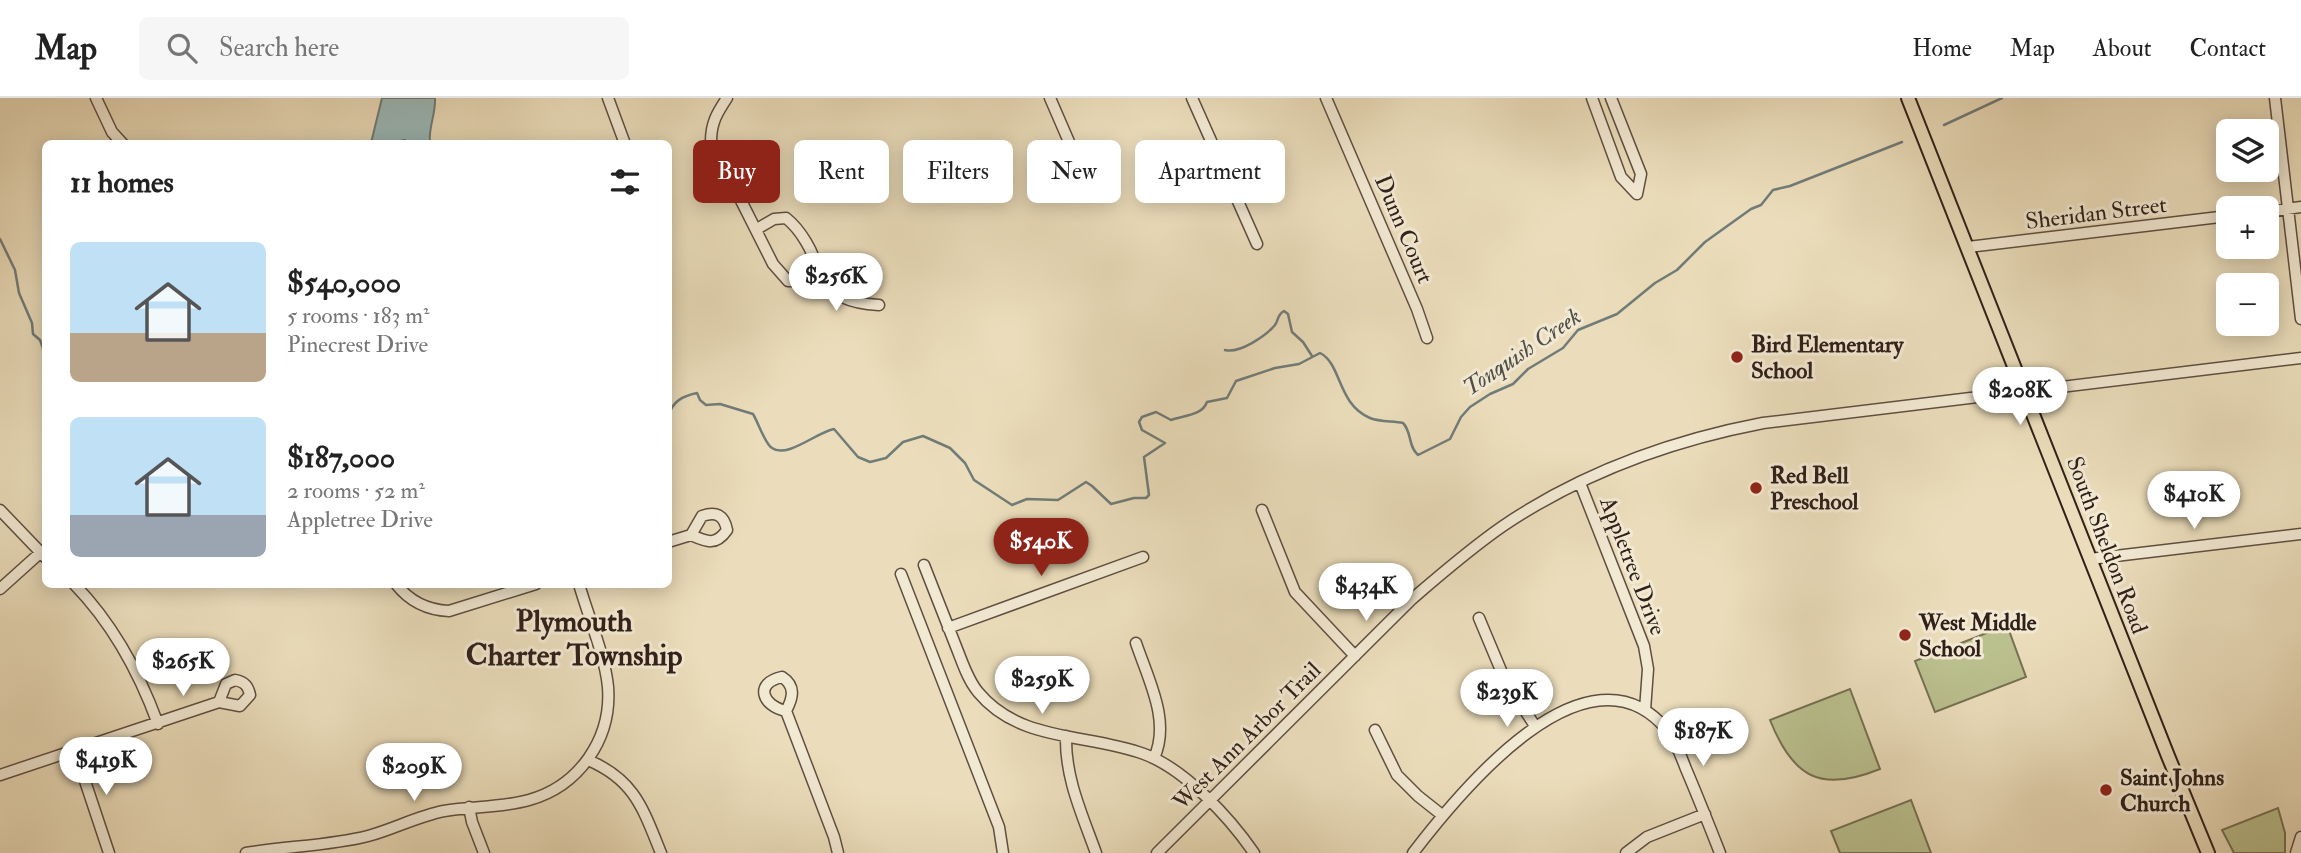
<!DOCTYPE html>
<html lang="en">
<head>
<meta charset="utf-8">
<style>
	body { margin:0; font-family:"IM FELL Double Pica",serif; background:#f6f6f6; color:#222; height:100vh; display:flex; flex-direction:column; font-size:26px; white-space:nowrap }
	* { box-sizing:border-box; margin:0 }
	p { font-size:23px; color:#767676 }
	.icon { flex:none; width:38px; height:38px; fill:none; stroke:currentColor; stroke-width:2; stroke-linecap:round; stroke-linejoin:round }
	.map { position:relative; flex:1; overflow:hidden }
	.side { position:absolute; left:42px; top:42px; width:630px; height:448px; display:flex; flex-direction:column; background:#fff; border-radius:10px; box-shadow:0 4px 18px #0003 }
	.side>* { flex:none }
	.banner { position:absolute; left:693px; top:42px; width:665px; height:63px; display:flex; gap:14px }
	.buttons { position:absolute; left:2216px; top:21px; display:grid; gap:14px }
	.buttons a { display:grid; place-items:center; width:63px; height:63px; border-radius:10px; background:#fff; box-shadow:0 4px 18px #0003; font-size:35px }
	.price { position:absolute; translate:-50% -60px; padding:0 16px; border-radius:24px; background:#fff; color:#222; font-size:23px; line-height:46px; filter:drop-shadow(0 2px 4px #0008) }
	.price::after { content:''; position:absolute; left:50%; top:42px; width:21px; height:16px; margin-left:-10px; background:inherit; clip-path:polygon(0 0,100% 0,50% 100%) }
	.price.active { background:#8f2418; color:#fff }
	ul { padding:0; list-style:none }
	li { display:flex; align-items:center; gap:21px; height:175px; padding:0 28px }
	li span { display:grid; place-items:center; flex:none; width:196px; height:140px; border-radius:10px; color:#555 }
	li>.icon { margin-inline-start:auto }
	span .icon { width:84px; height:84px; fill:#fffc; stroke-width:1 }
	li b { font-size:30px }
	h2 { display:flex; justify-content:space-between; align-items:center; height:84px; padding:0 28px; font-size:30px }
	.pill { padding:0 24px; border-radius:10px; background:#fff; box-shadow:0 4px 18px #0003; font-size:24px; line-height:63px }
	.pill.active { background:#8f2418; color:#fff }
	header { display:flex; align-items:center; gap:42px; box-sizing:border-box; height:98px; padding:0 35px; background:#fff; border-bottom:2px solid #e0e0e0 }
	header strong { font-size:33px }
	nav { display:flex; gap:38px; margin-inline-start:auto; font-size:24px }
	.search { width:490px; height:63px; background:#f6f6f6; display:flex; align-items:center; gap:18px; box-sizing:border-box; padding:0 24px; border-radius:10px; color:#767676; font-size:26px }
	.map>svg:first-child { display:block }
	.green { fill:#bac08e; stroke:#757054; stroke-width:2 }
	.water { fill:#9bbab9; stroke:#707c79; stroke-width:2 }
	.lines { fill:none; stroke-linecap:round; stroke-linejoin:round }
	.stream { stroke:#707c79; stroke-width:2.5 }
	.minor-casing { stroke:#5f4f42; stroke-width:13 }
	.major-casing { stroke:#30201a; stroke-width:16 }
	.minor { stroke:#f2e9d3; stroke-width:10 }
	.major { stroke:#ebddbb; stroke-width:12 }
	.poi-dot { fill:#8f2418; stroke:#f2e9d3; stroke-width:2.5 }
	.labels { text-anchor:middle; dominant-baseline:central; stroke-width:6; stroke-linejoin:round; paint-order:stroke }
	.street-label { font-size:23px; fill:#30201a; stroke:#f2e9d3 }
	.poi-label { font-size:23px; font-weight:bold; fill:#30201a; stroke:#f2e9d3; text-anchor:start }
	.water-label { font-size:24px; font-style:italic; fill:#504e4a; stroke:#f2e9d3 }
	.district-label { font-size:30px; font-weight:bold; fill:#30201a; stroke:#f2e9d3 }
</style>
</head>
<body>
<header>
<strong>Map</strong>
<div class="search"><svg class="icon" aria-label="search" viewBox="0 0 24 24"><circle cx="10" cy="10" r="6"/><path d="M15 15l6 6"/></svg>Search here</div>
<nav><a>Home</a><a>Map</a><a>About</a><a>Contact</a></nav>
</header>
<div class="map">
<svg width="2301" height="755" viewBox="0 0 2301 755">
	<rect width="100%" height="100%" fill="#ebddbb"/>
	<filter id="stains"><feTurbulence type="fractalNoise" baseFrequency=".00286" numOctaves="4"/><feColorMatrix values="0 0 0 0 .2 0 0 0 0 .09 0 0 0 0 .02 0 0 0 .5 -.17"/></filter>
	<radialGradient id="worn" r=".72"><stop offset=".6" stop-color="#630" stop-opacity="0"/><stop offset="1" stop-color="#630" stop-opacity=".3"/></radialGradient>
	<!-- green -->
	<path class="green" d="M2007,527L2026,579L1935,614L1915,563Z
		M1850,591L1880,671C1821,695 1793,680 1770,622Z
		M1911,702L1931,755H1840L1831,733Z
		M2278,710L2285,735V755H2234L2222,732Z"/>
	<!-- water -->
	<path class="water" d="M382,0H435C436,16 428,30 430,45H406L405,42L399,43V45H371Z"/>
	<g class="lines">
		<!-- stream -->
		<path class="stream" d="M1944,27L2002,0
			M0,141L15,172L19,195L32,225L33,236L40,242L46,259
			M1225,252C1239,256 1266,238 1275,227C1279,221 1277,217 1284,213L1288,216L1292,234L1303,244L1312,258
			M668,319C672,303 683,298 697,295L700,302L706,307L720,306L753,316C758,324 765,346 772,350C787,361 817,334 834,331L858,359L870,364L886,360L903,344L923,338L950,350L965,365L974,382L1012,407L1027,401L1058,402L1086,384L1092,388L1111,406L1134,400H1146L1149,397L1144,359L1165,345L1142,332L1139,324L1142,319L1156,314L1171,322C1184,317 1202,318 1207,304L1227,300L1236,283L1275,270L1299,266L1320,255C1342,266 1337,306 1370,320C1380,324 1392,323 1403,325C1412,334 1408,349 1418,357L1450,341L1461,319L1470,309L1490,296L1513,286L1528,271L1563,250L1578,232L1617,216L1655,185L1677,172L1705,144L1751,111L1761,107L1773,92L1790,88L1902,44"/>
		<defs>
			<path id="minor" d="M96,0L112,34L123,46
				M608,0L625,46
				M727,0C717,15 711,25 711,43L773,166L788,183H801L817,173C815,155 800,131 786,120L774,121L757,131
				M1050,0L1086,83
				M1192,0L1257,146
				M1326,0L1417,211L1427,240
				M1592,0L1621,79L1637,96
				M1611,0L1641,76L1637,96
				M2275,0L2301,221
				M2266,114L2301,109
				M1968,149L2228,118
				M813,177C838,198 845,205 879,207
				M1580,385L1644,548L1648,571L1645,612
				M0,412L46,460
				M1262,412L1295,494L1355,558
				M668,444L691,437C707,444 716,448 727,432C724,417 716,413 702,418L691,437
				M2090,461L2301,436
				M924,467C935,495 946,523 957,551C963,566 968,582 978,594C1020,645 1088,635 1144,656C1185,671 1230,720 1254,755
				M901,476L999,729L1003,755
				M74,486C113,526 139,574 158,626
				M396,486C410,504 427,512 449,513L536,486
				M0,491L40,455
				M1479,520L1505,582L1535,628
				M948,530L1143,459
				M1136,545C1148,581 1171,623 1154,660
				M786,613C762,608 754,585 782,579C796,588 793,600 786,613L834,739L838,755
				M1375,632L1397,677L1418,698L1442,717
				M1066,638C1065,680 1082,716 1096,755
				M75,653L109,755
				M588,662C635,682 643,711 661,755
				M0,677L219,604L240,608L250,597C248,588 245,584 235,582L226,586L219,604
				M469,709L472,724L484,755
				M246,755C287,748 329,748 368,738C394,731 418,718 444,713C472,708 501,710 529,702C579,688 612,641 608,589C605,557 588,518 579,486
				M1157,755L1412,501C1441,476 1471,450 1503,428C1583,374 1669,343 1763,325L2301,260
				M1413,755C1459,695 1588,535 1668,633C1676,644 1681,658 1686,671C1698,699 1709,727 1720,755
				M1626,755L1647,739L1705,716
				M2296,755L2301,739"/>
			<path id="major" d="M1908,0L2168,658L2208,755"/>
		</defs>
		<!-- minor casing -->
		<use href="#minor" class="minor-casing"/>
		<!-- major casing -->
		<use href="#major" class="major-casing"/>
		<!-- minor -->
		<use href="#minor" class="minor"/>
		<!-- major -->
		<use href="#major" class="major"/>
	</g>
	<!-- markers -->
	<g class="poi-dot">
		<circle cx="1737" cy="259" r="7"/>
		<circle cx="1756" cy="390" r="7"/>
		<circle cx="1905" cy="537" r="7"/>
		<circle cx="2106" cy="692" r="7"/>
	</g>
	<g class="labels">
		<!-- street labels -->
		<g class="street-label">
			<text transform="translate(2096 115) rotate(-7)">Sheridan Street</text>
			<text transform="translate(1404 131) rotate(67)">Dunn Court</text>
			<text transform="translate(2107 447) rotate(69)">South Sheldon Road</text>
			<text transform="translate(1633 468) rotate(69)">Appletree Drive</text>
			<text transform="translate(1247 638) rotate(-45)">West Ann Arbor Trail</text>
		</g>
		<!-- poi labels -->
		<g class="poi-label">
			<text x="1751" y="246">Bird Elementary<tspan x="1751" dy="26">School</tspan></text>
			<text x="1770" y="377">Red Bell<tspan x="1770" dy="26">Preschool</tspan></text>
			<text x="1919" y="524">West Middle<tspan x="1919" dy="26">School</tspan></text>
			<text x="2120" y="679">Saint Johns<tspan x="2120" dy="26">Church</tspan></text>
		</g>
		<!-- water labels -->
		<g class="water-label">
			<text transform="translate(1522 254) rotate(-34)">Tonquish Creek</text>
		</g>
		<!-- district labels -->
		<g class="district-label">
			<text x="574" y="523">Plymouth<tspan x="574" dy="34">Charter Township</tspan></text>
		</g>
	</g>
	<rect width="100%" height="100%" filter="url(#stains)"/>
	<rect width="100%" height="100%" fill="url(#worn)"/>
</svg>
<div class="buttons">
<a><svg class="icon" aria-label="layers" viewBox="0 0 24 24"><path d="M12 4l9 5-9 5-9-5zM3 14l9 5 9-5"/></svg></a>
<a>+</a>
<a>−</a>
</div>
<b class="price" style="left:836px;top:215px">$256K</b>
<b class="price" style="left:2020px;top:329px">$208K</b>
<b class="price" style="left:2194px;top:433px">$410K</b>
<b class="price active" style="left:1041px;top:480px">$540K</b>
<b class="price" style="left:1366px;top:525px">$434K</b>
<b class="price" style="left:183px;top:600px">$265K</b>
<b class="price" style="left:1042px;top:618px">$259K</b>
<b class="price" style="left:1507px;top:631px">$239K</b>
<b class="price" style="left:1703px;top:670px">$187K</b>
<b class="price" style="left:106px;top:699px">$419K</b>
<b class="price" style="left:414px;top:705px">$209K</b>
<div class="banner">
<a class="pill active">Buy</a>
<a class="pill">Rent</a>
<a class="pill">Filters</a>
<a class="pill">New</a>
<a class="pill">Apartment</a>
</div>
<section class="side">
<h2>11 homes<svg class="icon" aria-label="filters" viewBox="0 0 24 24"><path d="M4 7h16M4 17h16"/><circle cx="9" cy="7" r="2"/><circle cx="15" cy="17" r="2"/></svg></h2>
<ul>
<li><span style="background:linear-gradient(#bfe0f5 65%,#b9a48a 0)"><svg class="icon" aria-label="home" viewBox="0 0 24 24"><path d="M3 11l9-7 9 7M6 9v11h12V9"/></svg></span><div><b>$540,000</b><p>5 rooms · 183 m²</p><p>Pinecrest Drive</p></div></li>
<li><span style="background:linear-gradient(#bfe0f5 70%,#9aa5b1 0)"><svg class="icon" aria-label="home" viewBox="0 0 24 24"><path d="M3 11l9-7 9 7M6 9v11h12V9"/></svg></span><div><b>$187,000</b><p>2 rooms · 52 m²</p><p>Appletree Drive</p></div></li>
</ul>
</section>
</div>
</body>
</html>
